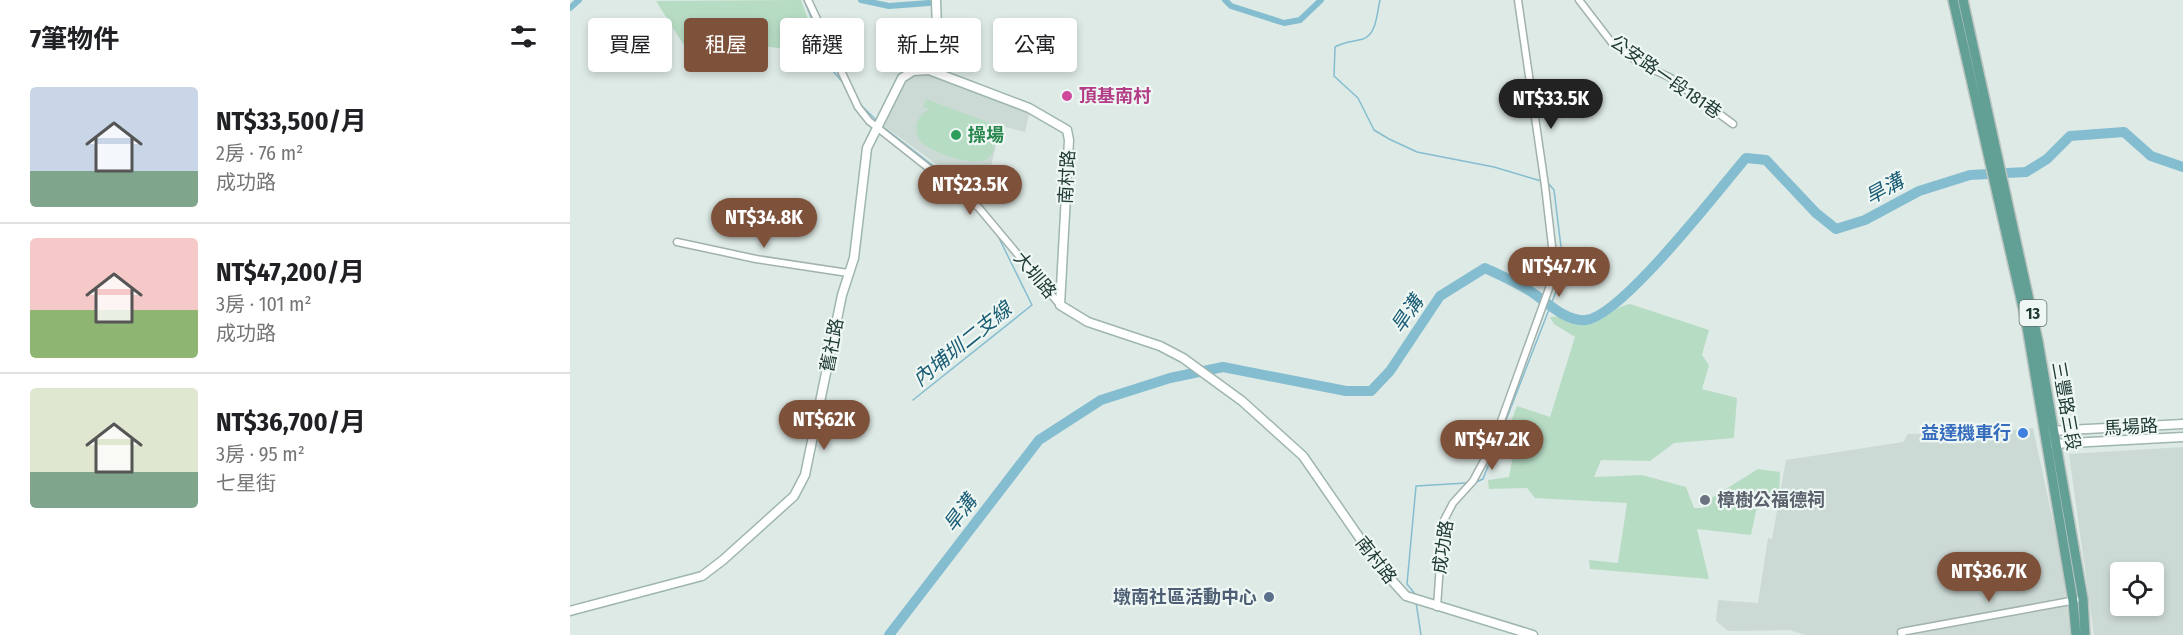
<!DOCTYPE html>
<html lang="zh-TW">
<head>
<meta charset="utf-8">
<style>
	body { margin:0; font-family:"Fira Sans Condensed","Noto Sans TC",sans-serif; background:#f2f2f2; color:#202124; height:100vh; display:flex; flex-direction:column; font-size:22px; white-space:nowrap }
	* { box-sizing:border-box; margin:0 }
	p { font-size:20px; color:#757577 }
	.icon { flex:none; width:33px; height:33px; fill:none; stroke:currentColor; stroke-width:2; stroke-linecap:round; stroke-linejoin:round }
	.map { position:relative; flex:1; overflow:hidden }
	.details { display:flex; flex-direction:column; background:#fff; width:570px }
	.details>* { flex:none }
	.hud { position:absolute; left:18px; top:18px; width:570px; height:54px; display:flex; gap:12px }
	.tools { position:absolute; left:1540px; top:562px; display:grid; gap:12px }
	.tools a { display:grid; place-items:center; width:54px; height:54px; border-radius:6px; background:#fff; box-shadow:0 3px 9px #0003; font-size:30px }
	.price { position:absolute; translate:-50% -51px; padding:0 14px; border-radius:21px; background:#7e513a; color:#fff; font-size:20px; line-height:39px; filter:drop-shadow(0 2px 3px #0008) }
	.price::after { content:''; position:absolute; left:50%; top:36px; width:18px; height:14px; margin-left:-9px; background:inherit; clip-path:polygon(0 0,100% 0,50% 100%) }
	.price.on { background:#222; color:#fff }
	ul { padding:0; list-style:none }
	li { display:flex; align-items:center; gap:18px; height:150px; padding:0 30px }
	li+li { border-top:2px solid #e0e0e0 }
	li span { display:grid; place-items:center; flex:none; width:168px; height:120px; border-radius:6px; color:#555 }
	li>.icon { margin-inline-start:auto }
	span .icon { width:72px; height:72px; fill:#fffc; stroke-width:1 }
	li b { font-size:26px }
	h2 { display:flex; justify-content:space-between; align-items:center; height:72px; padding:0 30px; font-size:26px }
	.pill { padding:0 21px; border-radius:6px; background:#fff; box-shadow:0 3px 9px #0003; font-size:21px; line-height:54px }
	.pill.on { background:#7e513a; color:#fff }
	main { display:flex; flex:1; min-height:0 }
	.map>svg:first-child { display:block }
	.built { fill:#ccdad5; fill-rule:evenodd }
	.green { fill:#b7dcc4 }
	.lines { fill:none; stroke-linecap:round; stroke-linejoin:round }
	.stream { stroke:#85bdd0; stroke-width:1.5 }
	.canal { stroke:#85bdd0; stroke-width:6 }
	.river { stroke:#85bdd0; stroke-width:10 }
	.street-casing { stroke:#a1b2ad; stroke-width:9 }
	.secondary-casing { stroke:#9eb6af; stroke-width:11 }
	.primary-casing { stroke:#bcc4c2; stroke-width:12 }
	.street { stroke:#fff; stroke-width:6 }
	.secondary { stroke:#fff; stroke-width:8 }
	.primary { stroke:#62a096; stroke-width:9 }
	.hotel-dot { fill:#d1479c; stroke:#eef7f3; stroke-width:2 }
	.leisure-dot { fill:#2e9e5b; stroke:#eef7f3; stroke-width:2 }
	.shop-dot { fill:#3f7fe0; stroke:#eef7f3; stroke-width:2 }
	.worship-dot { fill:#6b7280; stroke:#eef7f3; stroke-width:2 }
	.service-dot { fill:#5c6f8a; stroke:#eef7f3; stroke-width:2 }
	.labels { text-anchor:middle; dominant-baseline:central; stroke-width:4.5; stroke-linejoin:round; paint-order:stroke }
	.shield { fill:#eef7f3; stroke:#5e736e; stroke-width:1.5 }
	.shield-label { font-size:16px; font-weight:bold; fill:#203a35 }
	.street-label { font-size:18px; fill:#203a35; stroke:#eef7f3 }
	.hotel-label { font-size:18px; font-weight:bold; fill:#b23c85; stroke:#eef7f3; text-anchor:start }
	.leisure-label { font-size:18px; font-weight:bold; fill:#27864d; stroke:#eef7f3; text-anchor:start }
	.shop-label { font-size:18px; font-weight:bold; fill:#366cbe; stroke:#eef7f3; text-anchor:end }
	.worship-label { font-size:18px; font-weight:bold; fill:#5b616d; stroke:#eef7f3; text-anchor:start }
	.service-label { font-size:18px; font-weight:bold; fill:#4e5e75; stroke:#eef7f3; text-anchor:end }
	.water-label { font-size:20px; font-style:italic; fill:#1a5d75; stroke:#eef7f3 }
</style>
</head>
<body>
<main>
<section class="details">
<h2>7筆物件<svg class="icon" aria-label="filters" viewBox="0 0 24 24"><path d="M4 7h16M4 17h16"/><circle cx="9" cy="7" r="2"/><circle cx="15" cy="17" r="2"/></svg></h2>
<ul>
<li><span style="background:linear-gradient(#c9d6e8 70%,#7fa58c 0)"><svg class="icon" aria-label="home" viewBox="0 0 24 24"><path d="M3 11l9-7 9 7M6 9v11h12V9"/></svg></span><div><b>NT$33,500/月</b><p>2房 · 76 m²</p><p>成功路</p></div></li>
<li><span style="background:linear-gradient(#f6c9c9 60%,#8fb573 0)"><svg class="icon" aria-label="home" viewBox="0 0 24 24"><path d="M3 11l9-7 9 7M6 9v11h12V9"/></svg></span><div><b>NT$47,200/月</b><p>3房 · 101 m²</p><p>成功路</p></div></li>
<li><span style="background:linear-gradient(#dfe7d0 70%,#7fa58c 0)"><svg class="icon" aria-label="home" viewBox="0 0 24 24"><path d="M3 11l9-7 9 7M6 9v11h12V9"/></svg></span><div><b>NT$36,700/月</b><p>3房 · 95 m²</p><p>七星街</p></div></li>
</ul>
</section>
<div class="map">
<svg width="1613" height="635" viewBox="0 0 1613 635">
	<rect width="100%" height="100%" fill="#deeae6"/>
	<!-- built -->
	<path class="built" d="M353,72L459,114L455,132L431,126L420,170L417,201L314,126L334,83L340,77Z
		M1413,424L1441,430L1463,428L1492,563L1500,635H1235L1219,630L1158,631L1146,621L1148,600L1188,603L1198,538L1202,539L1216,460L1333,442L1338,434L1383,433L1401,425Z
		M1613,447V635H1524L1499,454ZM1551,573H1584V606H1551Z"/>
	<!-- green -->
	<path class="green" d="M231,0L245,39L208,48L132,38L115,47L86,1Z
		M356,99L428,126L426,134L421,133C439,181 367,157 350,141C343,128 346,116 360,109L353,107Z
		M1060,304L1139,330L1132,355L1139,365L1132,389L1167,398L1164,438L1104,443L1080,461L1031,460L1024,477L1072,475L1116,487L1124,508H1133L1135,502L1188,469L1210,472L1209,500H1197L1186,511L1181,535L1127,529L1139,579L1020,569L1019,560L1048,563L1057,503L965,498L957,488L919,489L918,480L939,477L942,461L935,438L947,406L980,417L1005,337L984,324L980,317L1005,316L1011,325C1031,326 1041,307 1060,304Z"/>
	<g class="lines">
		<!-- stream -->
		<path class="stream" d="M234,0L263,71L275,85
			M810,0C807,12 807,34 793,39C783,42 775,41 765,47L764,76L788,98L804,130L819,139L847,152L924,167L971,181
			M289,103L307,121
			M312,126L406,199L416,213
			M343,400L462,305L428,236
			M904,483L913,479L994,271L984,190L978,183
			M845,594L837,584L846,486L896,483
			M846,602L851,635"/>
		<!-- canal -->
		<path class="canal" d="M291,0L319,6L359,3
			M655,0L661,6L714,23L730,20L751,0
			M0,8L9,0"/>
		<!-- river -->
		<path class="river" d="M319,635L469,440L531,400L600,378L653,367L776,391H801L820,371L870,296L915,268C930,275 946,282 960,291C976,301 995,322 1016,320C1052,316 1149,189 1176,158L1196,160L1246,213L1266,229L1295,220L1349,191L1400,175L1456,172L1477,159L1500,136L1554,132L1581,156L1613,167"/>
		<defs>
			<path id="street" d="M238,0L288,107L299,121L409,208L490,305
				M1009,0L1042,43L1071,64L1099,77L1163,124
				M107,242L186,259L278,273
				M867,607L873,522L883,503L903,481L922,446L982,280V246L975,186L948,0
				M1332,635L1331,632L1506,600"/>
			<path id="secondary" d="M366,0L367,32L359,70L459,108L497,130L499,140L490,305L518,322L590,346L613,358L672,401L733,456L809,566L836,596L963,635
				M1479,431L1613,424
				M1482,444L1613,437
				M0,611L132,576L153,560L224,496L235,475L272,295L284,258L297,148L332,78L343,71L359,70"/>
			<path id="primary" d="M1383,0L1456,321L1503,601L1506,635
				M1393,0L1468,341L1513,599L1515,635"/>
		</defs>
		<!-- street casing -->
		<use href="#street" class="street-casing"/>
		<!-- secondary casing -->
		<use href="#secondary" class="secondary-casing"/>
		<!-- primary casing -->
		<use href="#primary" class="primary-casing"/>
		<!-- street -->
		<use href="#street" class="street"/>
		<!-- secondary -->
		<use href="#secondary" class="secondary"/>
		<!-- primary -->
		<use href="#primary" class="primary"/>
	</g>
	<!-- markers -->
	<circle class="hotel-dot" cx="497" cy="96" r="6"/>
	<circle class="leisure-dot" cx="386" cy="135" r="6"/>
	<circle class="shop-dot" cx="1453" cy="433" r="6"/>
	<circle class="worship-dot" cx="1135" cy="500" r="6"/>
	<circle class="service-dot" cx="699" cy="597" r="6"/>
	<g class="labels">
		<!-- shield labels -->
		<rect class="shield" x="1449.5" y="300" width="27" height="26" rx="4.5"/>
		<g class="shield-label">
			<text x="1463" y="313">13</text>
		</g>
		<!-- street labels -->
		<g class="street-label">
			<text transform="translate(1096 77) rotate(35)">公安路一段181巷</text>
			<text transform="translate(497 177) rotate(-87)">南村路</text>
			<text transform="translate(465 275) rotate(50)">大圳路</text>
			<text transform="translate(262 345) rotate(-79)">舊社路</text>
			<text transform="translate(1496 406) rotate(80)">三豐路三段</text>
			<text transform="translate(1561 427) rotate(-3)">馬場路</text>
			<text transform="translate(873 547) rotate(-82)">成功路</text>
			<text transform="translate(806 560) rotate(52)">南村路</text>
		</g>
		<!-- hotel labels -->
		<g class="hotel-label">
			<text x="509" y="96">頂基南村</text>
		</g>
		<!-- leisure labels -->
		<g class="leisure-label">
			<text x="398" y="135">操場</text>
		</g>
		<!-- shop labels -->
		<g class="shop-label">
			<text x="1441" y="433">益達機車行</text>
		</g>
		<!-- worship labels -->
		<g class="worship-label">
			<text x="1147" y="500">樟樹公福德祠</text>
		</g>
		<!-- service labels -->
		<g class="service-label">
			<text x="687" y="597">墩南社區活動中心</text>
		</g>
		<!-- water labels -->
		<g class="water-label">
			<text transform="translate(1314 189) rotate(-29)">旱溝</text>
			<text transform="translate(837 314) rotate(-56)">旱溝</text>
			<text transform="translate(392 344) rotate(-39)">內埔圳二支線</text>
			<text transform="translate(390 513) rotate(-53)">旱溝</text>
		</g>
	</g>
</svg>
<div class="tools">
<a><svg class="icon" aria-label="locate" viewBox="0 0 24 24"><circle cx="12" cy="12" r="6"/><path d="M12 2v4M12 18v4M2 12h4M18 12h4"/></svg></a>
</div>
<b class="price on" style="left:981px;top:130px">NT$33.5K</b>
<b class="price" style="left:400px;top:216px">NT$23.5K</b>
<b class="price" style="left:194px;top:249px">NT$34.8K</b>
<b class="price" style="left:989px;top:298px">NT$47.7K</b>
<b class="price" style="left:254px;top:451px">NT$62K</b>
<b class="price" style="left:922px;top:471px">NT$47.2K</b>
<b class="price" style="left:1419px;top:603px">NT$36.7K</b>
<div class="hud">
<a class="pill">買屋</a>
<a class="pill on">租屋</a>
<a class="pill">篩選</a>
<a class="pill">新上架</a>
<a class="pill">公寓</a>
</div>
</div>
</main>
</body>
</html>
